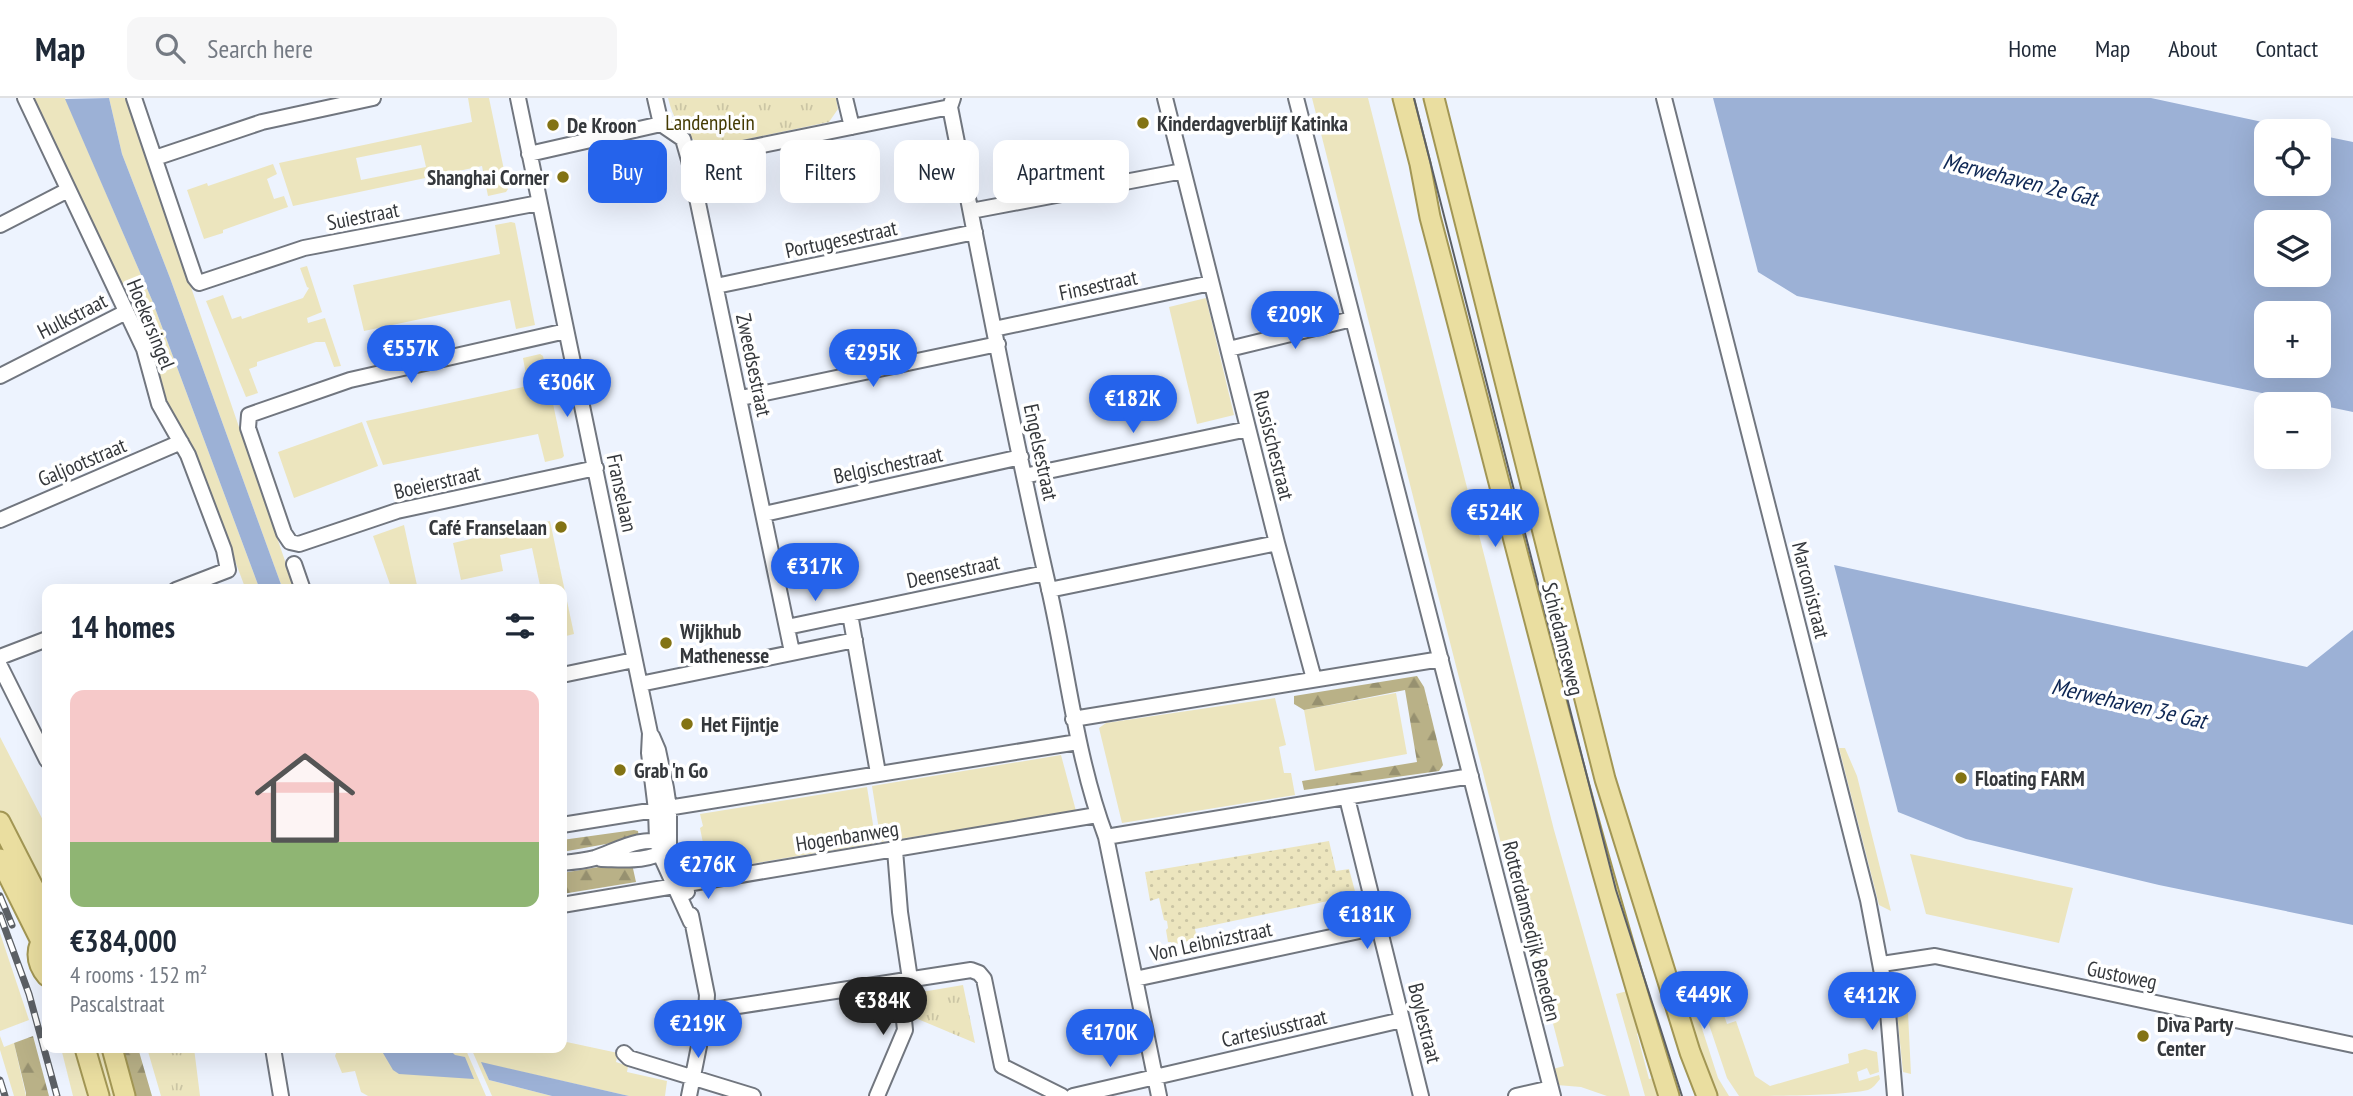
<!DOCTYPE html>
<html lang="en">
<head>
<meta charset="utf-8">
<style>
	body { margin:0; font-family:"PT Sans Narrow",sans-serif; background:#f6f6f7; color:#1f2937; height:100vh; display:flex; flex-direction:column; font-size:26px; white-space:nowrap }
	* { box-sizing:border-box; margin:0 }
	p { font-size:23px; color:#747a83 }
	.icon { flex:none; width:38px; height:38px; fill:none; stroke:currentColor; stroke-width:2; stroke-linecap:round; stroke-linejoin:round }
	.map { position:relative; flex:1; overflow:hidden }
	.drawer { position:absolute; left:42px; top:486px; width:525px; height:469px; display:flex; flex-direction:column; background:#fff; border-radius:14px; box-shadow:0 7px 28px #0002 }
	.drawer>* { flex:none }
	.guide { position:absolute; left:588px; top:42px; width:665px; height:63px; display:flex; gap:14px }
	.buttons { position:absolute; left:2254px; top:21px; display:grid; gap:14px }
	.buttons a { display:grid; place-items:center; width:77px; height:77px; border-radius:14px; background:#fff; box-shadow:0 7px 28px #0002; font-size:35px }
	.price { position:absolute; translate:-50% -60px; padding:0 16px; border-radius:24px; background:#2563eb; color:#fff; font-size:23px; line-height:46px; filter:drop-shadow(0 2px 4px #0008) }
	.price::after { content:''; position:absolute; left:50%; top:42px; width:21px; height:16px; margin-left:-10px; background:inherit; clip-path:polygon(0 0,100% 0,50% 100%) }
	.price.on { background:#222; color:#fff }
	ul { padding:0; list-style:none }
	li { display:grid; align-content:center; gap:14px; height:371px; padding:0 28px }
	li+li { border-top:2px solid #e0e1e3 }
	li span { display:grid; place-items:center; height:217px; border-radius:14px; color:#555 }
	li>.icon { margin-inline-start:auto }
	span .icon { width:126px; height:126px; fill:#fffc; stroke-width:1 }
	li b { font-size:30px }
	h2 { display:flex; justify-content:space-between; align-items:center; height:84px; padding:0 28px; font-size:30px }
	.tag { padding:0 24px; border-radius:14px; background:#fff; box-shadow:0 7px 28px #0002; font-size:24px; line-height:63px }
	.tag.on { background:#2563eb; color:#fff }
	header { display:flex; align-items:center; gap:42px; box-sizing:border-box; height:98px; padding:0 35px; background:#fff; border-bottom:2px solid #e0e1e3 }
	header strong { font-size:33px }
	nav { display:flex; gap:38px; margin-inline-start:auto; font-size:24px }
	.search { width:490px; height:63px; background:#f6f6f7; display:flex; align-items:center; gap:18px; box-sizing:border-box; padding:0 24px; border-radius:14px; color:#747a83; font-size:26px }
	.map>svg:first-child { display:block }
	.grass { fill:#ece5be; fill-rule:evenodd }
	.forest { fill:url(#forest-firs) }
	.park { fill:url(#park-tufts) }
	.garden { fill:url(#garden-dots) }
	.water { fill:#9cb1d6; fill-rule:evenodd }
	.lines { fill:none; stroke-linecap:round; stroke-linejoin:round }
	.minor-casing { stroke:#71767f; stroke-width:18 }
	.major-casing { stroke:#a29654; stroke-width:23 }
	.minor { stroke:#fff; stroke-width:14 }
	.major { stroke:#eadea0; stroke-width:19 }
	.tram { stroke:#5c6065; stroke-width:2 }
	.rail-casing { stroke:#5c6065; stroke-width:7 }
	.rail { stroke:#fff; stroke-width:4.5; stroke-dasharray:13; stroke-linecap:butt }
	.poi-dot { fill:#837314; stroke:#fff; stroke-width:2.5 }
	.labels { text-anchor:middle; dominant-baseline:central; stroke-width:7; stroke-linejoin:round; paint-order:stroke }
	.park-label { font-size:21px; fill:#453b03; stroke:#fff }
	.poi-label { font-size:21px; font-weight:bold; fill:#35383c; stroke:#fff; text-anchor:start }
	.street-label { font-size:21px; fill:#35383c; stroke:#fff }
	.water-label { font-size:23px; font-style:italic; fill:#0e2754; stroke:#fff }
</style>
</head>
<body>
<header>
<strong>Map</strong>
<div class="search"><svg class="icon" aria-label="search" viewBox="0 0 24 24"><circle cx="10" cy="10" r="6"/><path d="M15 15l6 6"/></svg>Search here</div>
<nav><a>Home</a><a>Map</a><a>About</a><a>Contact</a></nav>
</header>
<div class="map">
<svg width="2353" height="998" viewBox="0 0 2353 998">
	<defs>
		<pattern id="forest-firs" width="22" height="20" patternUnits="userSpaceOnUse" patternTransform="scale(1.75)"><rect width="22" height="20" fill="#b9b187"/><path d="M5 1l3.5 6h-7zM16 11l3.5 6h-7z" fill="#979170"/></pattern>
		<pattern id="park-tufts" width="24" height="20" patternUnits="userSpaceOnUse" patternTransform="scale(1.75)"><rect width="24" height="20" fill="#ece5be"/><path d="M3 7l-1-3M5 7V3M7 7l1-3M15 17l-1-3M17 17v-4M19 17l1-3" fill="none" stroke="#cbc5a4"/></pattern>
		<pattern id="garden-dots" width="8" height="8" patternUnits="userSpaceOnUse" patternTransform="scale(1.75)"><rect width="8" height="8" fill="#ece5be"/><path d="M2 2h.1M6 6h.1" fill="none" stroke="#cbc5a4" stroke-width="1.8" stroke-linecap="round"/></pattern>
	</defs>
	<rect width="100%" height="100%" fill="#edf3fe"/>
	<!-- grass -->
	<path class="grass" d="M34,0H65L152,202L260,492H246L191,346L173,319L161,290L152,254L135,217L142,202L140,195L122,189Z
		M109,0H126L295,492H283L170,180L122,56Z
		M468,0H489L508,91L506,94L488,98L482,68L293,108L279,65L472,24ZM421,47L426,69L361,82L356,60Z
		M1312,0H1368L1554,732L1630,998H1607L1581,989L1557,987L1553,971L1564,968L1550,914L1544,915Z
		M273,66L277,76L267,81L274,101L284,98L288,109L223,132V135L204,141L187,92L207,85L208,88Z
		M511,124L515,125L535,227L516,231L510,202L364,233L353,187L500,156L495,127Z
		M307,168L322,214L307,220L308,225L325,220L341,268L334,269L325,244H316L257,264V268L249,271L258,295L246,299L206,203L223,197L232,221L241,218L242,221L303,200L309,190L307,189L300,170Z
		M1206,200L1234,317L1197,326L1169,209Z
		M540,256L543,258L564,358L562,360L545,364L538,336L383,367L366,323L528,288L523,260Z
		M362,324L378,368L294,400L278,354Z
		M550,423L574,536L562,539V492H541L532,450L500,457L503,473L461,482L453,445Z
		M404,427L418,492H392L373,438Z
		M1396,595L1407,656L1315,673L1304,612Z
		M1275,600L1286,647L1279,649L1284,675H1291L1295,697L1122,725L1099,630L1106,625Z
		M0,639L47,730V807L0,712Z
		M1839,650H1845L1857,678L1891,813L1879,807Z
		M1061,657L1076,713L881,744L872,688Z
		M867,689L876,745L744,767L743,764L708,770L700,730L703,728L700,716Z
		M1910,756L2073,790L2059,845L1926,816Z
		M0,835L29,922L0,933Z
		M1696,875L1711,895L1716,894L1727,926L1736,923L1755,978L1770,988L1849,965L1848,956L1865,951L1877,954L1879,974L1870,977L1867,970L1857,974L1859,983L1879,977L1880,981C1876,986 1873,990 1868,992C1840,998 1771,998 1739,998L1727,980L1692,876Z
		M1685,878L1718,980L1729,998H1712L1672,881Z
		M1631,892L1639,934L1637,936L1649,981L1654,980L1665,998H1645L1616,896Z
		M1898,913L1908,915L1911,976L1903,974L1897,915Z
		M0,938L4,949L14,945L26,998H14L0,952Z
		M562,943L618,955L616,964L628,968L627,974L667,983L665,998H629L482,965L489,982L552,998H492L471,950H562Z
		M61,950H80L94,998H73Z
		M92,950H105L118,998H105Z
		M147,950H194L200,998H161Z
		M338,950H465L486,998H368L361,994L355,973L342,975L335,958Z"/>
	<!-- forest -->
	<path class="forest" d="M1417,578L1424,589L1443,667L1439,673L1304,692L1302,683L1417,664L1405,592L1304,612L1294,606V598Z
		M634,732L638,733L639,740L562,754V742Z
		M617,766H632L636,784L562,796V775Z
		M33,938L49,998H26V995L14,945Z
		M117,950H138L152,998H131Z"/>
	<!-- park -->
	<path class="park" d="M668,0H836L838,11L829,24L704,50C683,33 675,27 668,0Z
		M963,887L975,945L913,919L910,896Z
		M157,950H181L186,998H173L169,966Z"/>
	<!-- garden -->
	<path class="garden" d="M1329,743L1336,773L1349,771L1356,797L1195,831L1197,841L1172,847L1171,844H1168L1166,832L1168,830L1167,823L1164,822L1159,800L1150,803L1145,774Z"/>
	<!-- water -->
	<path class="water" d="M109,0L122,56L170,180L283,492H260L152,202L65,1Z
		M1713,0H2151L2304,33H2266V86H2319V37L2353,44V314L1797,198L1758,174ZM2266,124H2319V177H2266ZM2319,215V268H2266V215Z
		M1834,467L2307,569L2353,532V827L2159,787L1966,741L1898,714Z
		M380,950H448L455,957L465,959L474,981L399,976L393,972Z
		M481,964L629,998H552L489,982Z"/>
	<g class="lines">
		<defs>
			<path id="minor" d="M25,0L144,251L159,306L188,357L224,452L228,472L176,492
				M134,0L195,180L199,185L304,150L539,105
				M518,0L650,635L649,655L656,712L657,742L660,756L691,824
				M655,0L661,26L683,41L689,62L792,554
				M845,0L852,29
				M953,0L950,9C982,170 1012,331 1049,491C1068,574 1076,659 1106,739L1159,998
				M1165,0L1277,445L1314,581
				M1296,0L1553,998
				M1664,0L1868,802L1887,902L1895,998
				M529,56L661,26
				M155,60L262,24L373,0
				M689,62L950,9
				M971,113L1183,73
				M0,127L68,92
				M716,188L975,134
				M994,231L1211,185
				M566,233L350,282L249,317L248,330L284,435L290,444L299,446L397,413L596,370
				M1229,251L1352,221
				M0,278L126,214
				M741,300L998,246
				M1024,378L1248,331
				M764,416L1021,359
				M0,422L181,344
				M294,466L303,492
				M1049,492L1277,445
				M850,516L878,675
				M787,529L1045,475
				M0,559L47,541
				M0,568L47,662
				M562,577L634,562
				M640,586L855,542
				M1073,621L1441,561
				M652,638L658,652L666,690L669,710V748L687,794
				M1347,700L1421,998
				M562,727L1078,644
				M1106,739L1471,678
				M895,752L900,814L910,881
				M601,761C620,761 650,765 666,751
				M562,765C573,764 584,763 595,760C616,753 644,736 665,746
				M562,807L1097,717
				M1882,866L1935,858L2353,947
				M1135,881L1378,829
				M706,913L971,872L979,875L984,881L1002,968L1062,998
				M273,950L281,998
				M624,955L629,960L753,998
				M689,998L706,913L707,897L691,817
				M877,998L905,932L900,883
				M1073,998L1402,922
				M1516,998L1551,990"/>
			<path id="major" d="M1403,0L1420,66L1430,119C1508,413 1578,708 1669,998
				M1434,0L1605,681L1690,954L1707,998
				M0,724L47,816
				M0,761L41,843
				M47,835C35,849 35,864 47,878
				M85,950L99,998
				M112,950L125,998"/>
		</defs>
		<!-- minor casing -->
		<use href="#minor" class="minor-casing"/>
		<!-- major casing -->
		<use href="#major" class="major-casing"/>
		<!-- minor -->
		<use href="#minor" class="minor"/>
		<!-- major -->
		<use href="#major" class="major"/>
		<!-- tram -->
		<path class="tram" d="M1414,0L1616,792L1682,998"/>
		<defs>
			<path id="rail" d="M0,798L12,827
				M0,817L29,896L57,998
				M0,982L5,998"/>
		</defs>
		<!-- rail casing -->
		<use href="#rail" class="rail-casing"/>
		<!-- rail -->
		<use href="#rail" class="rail"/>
	</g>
	<!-- markers -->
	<g class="poi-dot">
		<circle cx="1143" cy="25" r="7"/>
		<circle cx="553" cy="27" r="7"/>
		<circle cx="563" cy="79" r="7"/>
		<circle cx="561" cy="429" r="7"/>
		<circle cx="666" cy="545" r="7"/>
		<circle cx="687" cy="626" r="7"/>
		<circle cx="620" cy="672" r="7"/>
		<circle cx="1961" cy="680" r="7"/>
		<circle cx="2143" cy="938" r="7"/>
	</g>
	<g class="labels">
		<!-- park labels -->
		<g class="park-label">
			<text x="710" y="24">Landenplein</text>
		</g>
		<!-- poi labels -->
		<g class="poi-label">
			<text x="1157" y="25">Kinderdagverblijf Katinka</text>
			<text x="567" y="27">De Kroon</text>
			<text x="549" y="79" text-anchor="end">Shanghai Corner</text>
			<text x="547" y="429" text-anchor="end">Café Franselaan</text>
			<text x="680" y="533">Wijkhub<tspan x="680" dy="24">Mathenesse</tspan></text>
			<text x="701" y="626">Het Fijntje</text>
			<text x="634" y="672">Grab 'n Go</text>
			<text x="1975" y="680">Floating FARM</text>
			<text x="2157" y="926">Diva Party<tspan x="2157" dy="24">Center</tspan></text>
		</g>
		<!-- street labels -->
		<g class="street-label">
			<text transform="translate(363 118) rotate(-11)">Suiestraat</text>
			<text transform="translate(841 141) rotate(-12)">Portugesestraat</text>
			<text transform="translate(1098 187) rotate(-12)">Finsestraat</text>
			<text transform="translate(72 218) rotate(-27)">Hulkstraat</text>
			<text transform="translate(151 226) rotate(68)">Hoekersingel</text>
			<text transform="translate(754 267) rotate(78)">Zweedsestraat</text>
			<text transform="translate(1274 347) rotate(76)">Russischestraat</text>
			<text transform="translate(1041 354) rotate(78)">Engelsestraat</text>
			<text transform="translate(82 364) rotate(-23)">Galjootstraat</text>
			<text transform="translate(888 367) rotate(-12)">Belgischestraat</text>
			<text transform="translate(437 384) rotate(-13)">Boeierstraat</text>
			<text transform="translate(622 395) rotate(78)">Franselaan</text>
			<text transform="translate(953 473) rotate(-12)">Deensestraat</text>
			<text transform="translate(1811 492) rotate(76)">Marconistraat</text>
			<text transform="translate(1563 541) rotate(76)">Schiedamseweg</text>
			<text transform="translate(847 738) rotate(-9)">Hogenbanweg</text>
			<text transform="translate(1532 833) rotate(76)">Rotterdamsedijk Beneden</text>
			<text transform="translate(1211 843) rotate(-12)">Von Leibnizstraat</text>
			<text transform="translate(2122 877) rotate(12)">Gustoweg</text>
			<text transform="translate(1425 925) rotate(76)">Boylestraat</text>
			<text transform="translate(1274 930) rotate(-13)">Cartesiusstraat</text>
		</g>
		<!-- water labels -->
		<g class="water-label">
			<text transform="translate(2020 81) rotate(14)">Merwehaven 2e Gat</text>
			<text transform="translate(2129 605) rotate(13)">Merwehaven 3e Gat</text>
		</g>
	</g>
</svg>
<div class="buttons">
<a><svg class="icon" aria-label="locate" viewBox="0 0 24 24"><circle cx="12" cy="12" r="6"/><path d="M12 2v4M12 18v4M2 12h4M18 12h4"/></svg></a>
<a><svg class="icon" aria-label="layers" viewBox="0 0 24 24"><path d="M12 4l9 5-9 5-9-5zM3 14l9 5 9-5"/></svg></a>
<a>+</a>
<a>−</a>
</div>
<b class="price" style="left:1295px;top:253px">€209K</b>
<b class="price" style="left:411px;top:287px">€557K</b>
<b class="price" style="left:873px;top:291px">€295K</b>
<b class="price" style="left:567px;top:321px">€306K</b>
<b class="price" style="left:1133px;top:337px">€182K</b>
<b class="price" style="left:1495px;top:451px">€524K</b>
<b class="price" style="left:815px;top:505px">€317K</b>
<b class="price" style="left:708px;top:803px">€276K</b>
<b class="price" style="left:1367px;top:853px">€181K</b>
<b class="price" style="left:1704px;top:933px">€449K</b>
<b class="price" style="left:1872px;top:934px">€412K</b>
<b class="price on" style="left:883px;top:939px">€384K</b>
<b class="price" style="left:698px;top:962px">€219K</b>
<b class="price" style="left:1110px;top:971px">€170K</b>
<div class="guide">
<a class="tag on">Buy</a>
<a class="tag">Rent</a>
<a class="tag">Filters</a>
<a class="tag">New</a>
<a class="tag">Apartment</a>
</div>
<section class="drawer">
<h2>14 homes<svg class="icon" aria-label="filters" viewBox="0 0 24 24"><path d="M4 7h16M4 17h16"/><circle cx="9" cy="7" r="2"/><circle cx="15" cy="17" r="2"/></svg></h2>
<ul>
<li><span style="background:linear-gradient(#f6c9c9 70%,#8fb573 0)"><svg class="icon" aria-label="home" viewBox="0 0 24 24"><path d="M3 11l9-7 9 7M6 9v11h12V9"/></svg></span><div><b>€384,000</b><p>4 rooms · 152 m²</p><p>Pascalstraat</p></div></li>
</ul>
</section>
</div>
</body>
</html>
